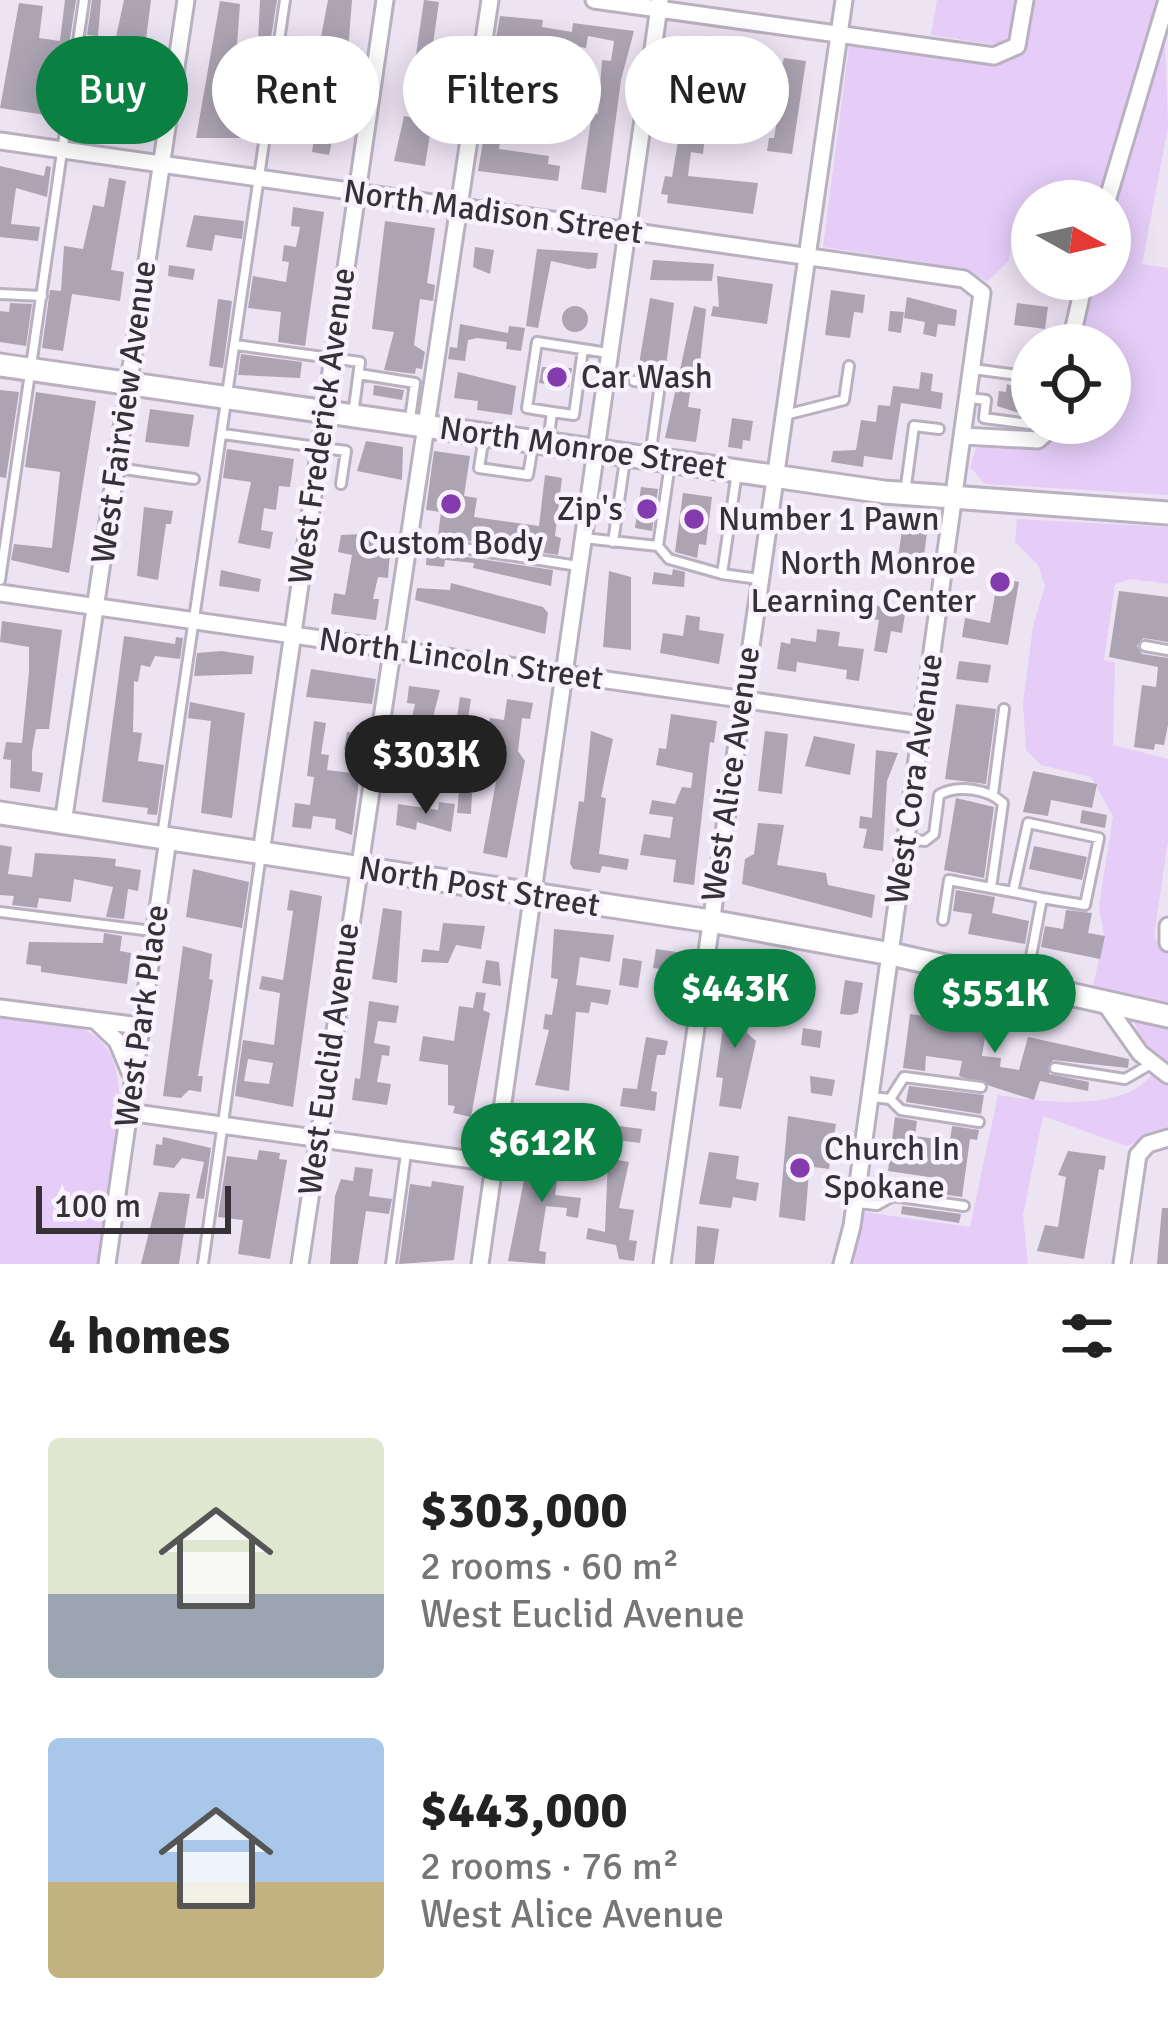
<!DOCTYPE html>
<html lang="en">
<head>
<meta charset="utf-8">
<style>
	body { margin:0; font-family:Signika,sans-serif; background:#f2f2f2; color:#222; height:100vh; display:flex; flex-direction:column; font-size:45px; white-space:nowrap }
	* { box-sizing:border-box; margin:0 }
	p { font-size:39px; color:#767676 }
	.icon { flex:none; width:66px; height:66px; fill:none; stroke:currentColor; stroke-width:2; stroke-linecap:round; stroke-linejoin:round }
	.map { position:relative; height:1264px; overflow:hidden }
	.sheet { display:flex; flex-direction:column; background:#fff; flex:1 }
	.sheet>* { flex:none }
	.hud { position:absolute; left:36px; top:36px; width:1098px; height:108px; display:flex; gap:24px }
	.needle { width:78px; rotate:98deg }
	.fabs { position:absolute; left:1011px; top:180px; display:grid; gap:24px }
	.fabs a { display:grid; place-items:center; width:120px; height:120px; border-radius:50%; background:#fff; box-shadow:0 6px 30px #0003; font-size:60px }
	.scale { position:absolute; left:36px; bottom:30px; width:195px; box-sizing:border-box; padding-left:12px; border:6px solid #353137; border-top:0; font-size:33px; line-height:42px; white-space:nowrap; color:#353137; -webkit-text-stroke:9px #f8f1fe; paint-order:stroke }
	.price { position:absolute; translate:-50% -102px; padding:0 27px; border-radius:42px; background:#0b8043; color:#fff; font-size:39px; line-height:78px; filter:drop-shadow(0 3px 6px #0008) }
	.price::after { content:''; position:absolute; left:50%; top:72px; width:36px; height:27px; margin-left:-18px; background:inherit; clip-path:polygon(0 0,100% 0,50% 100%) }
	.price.selected { background:#222; color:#fff }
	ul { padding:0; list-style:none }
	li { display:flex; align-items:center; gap:36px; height:300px; padding:0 48px }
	li span { display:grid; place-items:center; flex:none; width:336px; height:240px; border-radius:12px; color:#555 }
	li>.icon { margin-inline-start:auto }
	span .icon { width:144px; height:144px; fill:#fffc; stroke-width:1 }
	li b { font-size:51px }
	h2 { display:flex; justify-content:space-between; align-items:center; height:144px; padding:0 48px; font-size:51px }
	.tag { padding:0 42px; border-radius:54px; background:#fff; box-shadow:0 6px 30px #0003; font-size:42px; line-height:108px }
	.tag.selected { background:#0b8043; color:#fff }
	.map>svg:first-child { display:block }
	.green { fill:#e5cdf8 }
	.building { fill:#aca4b3; fill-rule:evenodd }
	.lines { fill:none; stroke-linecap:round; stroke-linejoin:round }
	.lane-casing { stroke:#b9b0c0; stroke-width:14 }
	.street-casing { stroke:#b9b0c0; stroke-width:21 }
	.secondary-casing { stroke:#b9b0c0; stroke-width:27 }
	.lane { stroke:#fff; stroke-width:8 }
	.street { stroke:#fff; stroke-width:15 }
	.secondary { stroke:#fff; stroke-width:21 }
	.poi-dot { fill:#843bae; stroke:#f8f1fe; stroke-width:4.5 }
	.labels { text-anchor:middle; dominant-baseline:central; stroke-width:9; stroke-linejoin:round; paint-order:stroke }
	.street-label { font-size:33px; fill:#353137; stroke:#f8f1fe }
	.poi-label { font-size:33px; fill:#353137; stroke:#f8f1fe; text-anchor:start }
</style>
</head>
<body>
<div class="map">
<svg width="1168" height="1264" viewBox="0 0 1168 1264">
	<rect width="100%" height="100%" fill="#ece3f3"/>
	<!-- green -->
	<path class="green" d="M937,0H1018L1010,42L1003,46L931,35Z
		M1034,0H1162L1100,201H1032V253L1010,250L1009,260L987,282L968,269L823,247L849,46L1010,61L1026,46Z
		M1165,39L1168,127L1142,264L1168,268V495L985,484L970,467L976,448C1011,446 1049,461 1066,423H1110V345H1077L1091,279H1110V216Z
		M1017,519L1168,527V584L1130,579L1115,584L1104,660L1115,663L1113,745L1168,759V840L1154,937L1168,954V1002L1093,986L1104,937L1099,906L1113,816L1091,777L1041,765L1026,750L1023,703L1033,627L1045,586L1038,565L1015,542Z
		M0,1016C30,1019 65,1018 91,1033C147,1065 106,1210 98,1264H0Z
		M1133,1018L1168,1023V1131L1126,1146L1043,1116L1023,1215L1028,1264H853L864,1212L970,1227L998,1095C1040,1102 1142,1116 1158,1061L1141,1041Z"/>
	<!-- building -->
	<path class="building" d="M65,0H76L64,77L51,75L47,102L61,103L58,123L51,122L52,116L0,108L19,3L43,6L39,38L60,41Z
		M92,0H101L98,36L87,35Z
		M124,0H151L135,126L110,122L114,91L80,84L83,67L109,69Z
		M260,0H277L270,44L258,42Z
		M328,0H352L346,77L329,155L312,152L321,92L311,90Z
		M424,0L439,2L431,58L444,69L443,80L413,75Z
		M220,1L240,4L233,101L261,105L256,138H196Z
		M500,16L543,20L542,27L572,32L573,23L634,31L621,80L606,193L581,189L592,113L598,114L602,60L611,61L614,41L588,36L586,48L580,47L575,76L563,74L564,65L530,60L529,69L513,67L517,41L496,38Z
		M691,41L715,44L711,73L718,77L708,119L703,118L698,143L704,144L703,154L691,152L688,176L758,183L753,214L667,203L668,195L661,194L665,176L672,177L678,141L672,140L674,124L682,125L687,87L681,79Z
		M784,58L806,61L792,154L767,151L769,138H774L781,96L774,95Z
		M404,116L432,121L425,166L394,161Z
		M484,135L501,138L499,149L549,156L548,164L560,166L558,181L478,171Z
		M0,166L44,176L46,166L51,167L47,197L16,188L11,224L40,227L38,241L0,237Z
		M109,178L126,181L111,270L124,272L120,301L72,294L63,351L42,348L50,290L61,291L64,246L83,249L93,205L104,207Z
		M293,207L324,212L305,346L278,342L281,312L248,308L253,276L286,282L289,262L282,261L284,245L296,247L300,227L291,226Z
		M194,215L244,221L242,239L215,235L212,251L186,247Z
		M385,221L435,228L427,283L435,285L433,301L420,299L414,345L425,352L422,369L416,368L415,374L384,370L394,332L372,329Z
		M475,247L494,250L490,274L473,267Z
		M537,249L598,253L596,268L588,269L551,261L538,328L526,326Z
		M653,260L714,264L712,281L650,280Z
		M169,265L195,269L193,280L168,276Z
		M717,276L773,284L767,324L711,316L713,306L719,307Z
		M831,290L865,295L863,313L854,312L850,338L825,335Z
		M907,297L957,310L955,326L938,324L936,337L923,334L925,322L904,318Z
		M650,298L674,303L665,374L638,370Z
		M218,299L232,301L223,368L209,366Z
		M10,303L32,304L26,346L0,342V311L9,312Z
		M1017,303L1048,307L1045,329L1014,325Z
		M694,306L706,309L698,381L692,380L688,407L701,409L696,442L665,438Z
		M562 319a13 13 0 1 1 26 0a13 13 0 1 1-26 0Z
		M890,311L904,312L901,333L888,331Z
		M460,324L508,333L509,326L525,328L521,351L506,349L507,342L477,338L468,340L465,361L448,359L450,347L457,348Z
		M241,354L302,362L300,378L238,375Z
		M542,367L572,368L569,387L539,383Z
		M458,372L516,386L512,415L477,410L478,401L454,398Z
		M921,372L933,374L931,391L943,393L941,409L901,403L892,460L864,456L863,467L831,462L833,451L856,450L861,420L876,422L878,405L890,406L893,386L919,389Z
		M1007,384L1030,392L1022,414L997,406L999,391L1006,392Z
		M374,385L404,390L402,400L373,395Z
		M0,390L19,392L6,478L0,477Z
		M36,392L96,401L69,573L11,560L14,544L52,548L60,472L25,467Z
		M150,409L194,415L189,447L145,442Z
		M732,418L753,421L750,441L743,440L742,449L728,447Z
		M366,441L403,447L402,480L357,471Z
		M227,449L294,459L290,487L279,486L276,510L264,508L261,530L273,532L270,549L238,543L251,482L223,478Z
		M434,451L470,456L464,496L477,498L474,517L539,526L545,475L562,478L555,536L561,538L558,555L438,536L441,512L426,510Z
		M641,487L658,489L652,531L635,528Z
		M683,493L712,497L706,545L699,544L697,558L675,552Z
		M144,507L173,511L171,524H166L158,580L137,576Z
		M902,530L927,534L923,562L898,558Z
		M362,534L380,537L379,548L390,550L388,578L378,577L373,599H379L376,620L331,614L334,593L345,595L352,555L338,552L341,535Z
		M427,551L553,570L551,586L473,568L474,563L445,560L444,567L426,565Z
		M673,569L685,572L684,587L652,584L654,572L672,575Z
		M221,570L261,579L259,592L219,586Z
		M609,571L631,577V650L603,647Z
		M998,578L1019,582L1008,645L962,637L965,618L990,623Z
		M451,583L543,607L548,613L545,634L415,600L417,588L450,590Z
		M1119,591L1168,597V642L1143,638L1137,646L1142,654L1168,658V725L1164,745L1155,744L1154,750L1134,747L1142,685L1156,687L1158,667L1109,657Z
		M864,602L905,614L902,633L891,631L887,653L874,651L879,620L862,618Z
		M686,615L700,617L699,630L724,634L719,664L660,653L663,633L683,636Z
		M2,621L62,630L49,729H36L32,752V771L43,773L40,792L10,788L11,760L3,759L6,742L22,743L29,672V647L0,642Z
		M817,629L840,632L838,646L864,649L859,681L846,679L847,670L797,662L796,672L777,669L781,642L790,644L791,638L816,642Z
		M124,636L175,644L176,637L183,638L180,659L155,656L150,667L141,665L138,682L134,681L133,732L142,733L138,761L164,765L157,815L147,814L148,808L102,802Z
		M222,651L254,656L252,674L194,676L197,653Z
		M959,661L991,665L988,683L956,679Z
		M311,669L376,679L372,704L306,697Z
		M409,686L440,690L427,740L453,744L460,697L471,699L466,731L488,734L490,718L504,720L507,699L533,703L530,719L522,718L518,751L525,761L507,858L483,853L499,765L491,761L493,744L466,741L461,769L430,764L428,781L399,776L415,704L407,703Z
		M190,702L245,713L232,818L201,813L211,721L188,718Z
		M956,704L996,709L986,784L945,779Z
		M671,714L717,721L714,743L710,742L694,885L673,882L676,860L640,855L644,834L670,838L673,817L649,814L652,800L675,804L682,787L691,788L693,773L656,765L659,748L666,749Z
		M314,721L326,723L321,754L329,755L327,770L360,774L352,835L335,829L336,819L313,816L311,829L292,827L295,803L310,805L314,777L307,776Z
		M591,731L613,739L601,797L606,798L599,854L629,859L627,870L602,866L600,873L573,869L570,863L579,801L584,802Z
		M765,731L788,734L782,794L758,791Z
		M347,732L364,734L361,753L344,750Z
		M814,736L855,744L850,775L805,766Z
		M876,750L898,753L887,781L883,851L863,848L867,829L859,828L860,816L872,818Z
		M1033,771L1097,784L1092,808L1051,800L1048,816L1023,812Z
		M459,791L472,793L471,814L457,813Z
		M956,798L994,807L984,878L944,870Z
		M439,802L455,804L451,832L417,822L416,830L396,825L398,804L438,810Z
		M1082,810L1107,815L1105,828L1080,823Z
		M758,823L784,825L777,865L826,873L828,885L875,895L872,918L742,884L745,859L754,854Z
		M0,845L12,847L8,874L32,877L35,853L98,857L116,859L115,866L141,870L138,891L128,889L124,919L106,917L113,887L74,879L71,902L39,898L37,908L12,905L14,896L0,895Z
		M1034,846L1087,857L1082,880L1029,869Z
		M193,869L249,882L242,928L186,917Z
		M290,890L322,896L293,1107L235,1096L243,1040L274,1045L280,993L259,989L262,976L283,980L293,911L287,910ZM248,1059L273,1063L269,1084L244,1081Z
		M956,890L995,897L992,913L1029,921L1025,944L968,934L972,914L953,911Z
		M383,908L402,911L397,983L372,979Z
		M1066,910L1092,913L1088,933L1105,936L1100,959L1041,947L1045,926L1063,929Z
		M443,923L485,926L481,949L456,945L448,963L421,962L423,949L439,951Z
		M554,929L614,935L610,962L580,957L576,985L611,990L608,1005L591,1002L589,1013L576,1012L569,1091L535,1085L549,1030L543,1029L545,1014L552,1015L558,979L551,978Z
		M104,933L122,936L120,951L131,953L127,984L41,972V966L26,964L29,942L103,943Z
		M183,946L212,954L209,979L213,980L198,1076H203L201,1092L189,1090L181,1098L163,1096Z
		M656,949L683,953L671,1000L657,998L662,969L653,968Z
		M738,953L759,956L756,977L735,974Z
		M623,958L642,961L638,988L619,985Z
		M486,960L499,962L501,986L482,983Z
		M845,980L863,983L858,1013L850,1015L840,1014Z
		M476,992L486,993L483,1010L490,1013L471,1117L453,1113L455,1106L448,1105V1065L419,1061L423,1036L454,1041L459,1006L473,1008Z
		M728,993L752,996L747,1033L756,1041L741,1109L719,1106L723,1078L716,1077Z
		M369,1001L399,1006L396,1023L378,1021L374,1043L390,1046L389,1056L382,1055L377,1082L391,1084L387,1105L352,1100L355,1078L360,1079Z
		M910,1014L987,1025L982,1056L1001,1058L1000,1067L1019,1070L1028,1037L1129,1059L1128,1068L1053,1060L1049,1074L1089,1082L1088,1091L1040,1081L1034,1100L959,1076L962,1061L926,1056L925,1071L903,1068Z
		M803,1028L822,1031L820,1048L801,1045Z
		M646,1037L668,1041L665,1055H657L651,1091L657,1092L655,1111L620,1106L623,1088L637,1089Z
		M810,1076L835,1080L832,1096L811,1093Z
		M909,1086L984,1095L981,1114L906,1102Z
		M788,1116L836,1124L829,1169L813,1167L809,1172L805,1221L779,1217Z
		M895,1117L917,1121L915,1136L950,1141L952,1126L979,1130L977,1140L970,1139L962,1197L941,1194L943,1179L888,1171Z
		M530,1119L551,1122L548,1138L528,1135Z
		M619,1126L642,1129L640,1143L617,1140Z
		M163,1137L211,1148L204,1199L196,1198L204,1162L182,1158L174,1168L153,1165L156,1144L162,1145Z
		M259,1150L280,1153L279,1159L287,1160L270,1259L238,1254L243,1220L218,1217L227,1156L257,1160Z
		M560,1150L583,1154L580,1176L558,1173L555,1195L581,1198L578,1218L566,1216L567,1208L546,1206L539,1251L546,1252L545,1264L508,1261L528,1160L558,1164Z
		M1068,1151L1106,1156L1104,1170L1099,1169L1084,1259L1037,1251L1045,1225L1058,1227L1066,1177L1058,1175Z
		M709,1152L739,1156L736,1179L759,1183L756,1201L733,1197L731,1208L699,1204Z
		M608,1158L629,1162L619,1208L634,1210L629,1240L637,1241L634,1261L619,1259L616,1245L586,1239L588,1228L605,1232Z
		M355,1167L373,1169L369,1196L392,1199L389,1214L366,1211L358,1264H330L335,1196L341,1179L353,1181Z
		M432,1181L464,1186L454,1260L399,1264L410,1184L431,1187Z
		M159,1192L190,1194L179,1264H141Z
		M902,1206L961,1214L959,1223L901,1214Z
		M1162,1208H1168V1264H1157Z
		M697,1226L719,1229L714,1264H695Z"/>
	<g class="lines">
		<defs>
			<path id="lane" d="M0,294L42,296
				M236,345L360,362L353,415
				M973,369L1018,375L1032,384
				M359,374L415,383L410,419
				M634,381L660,384L650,457
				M969,398L986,400L984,418L1029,424L1032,402
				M552,412L574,415L583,349
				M785,415L844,400L849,366
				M223,434L346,451L341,484
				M484,436L479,468L528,475L533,446
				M548,443L552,412L527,408L537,342L608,353
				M117,468L194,479
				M737,472L722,574L759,579
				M905,493L914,426L939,429
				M583,538L658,546L669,559L722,574
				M412,540L578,566
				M613,542L625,460
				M658,546L670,464
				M0,580L84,0
				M1145,646L1168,650
				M993,794L1004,709
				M162,836L285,0
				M906,839L925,841L934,834L939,795C957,784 988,789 1003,803L991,888L1013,892
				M0,912L152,931
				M943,920L949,880L991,888
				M1026,983L1042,898L1085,905L1099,838L1028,823L1013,892L1042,898
				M1055,1068L1125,1079L1151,1064
				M872,1097L890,1099L901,1110L979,1122
				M890,1099L904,1077L981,1087
				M857,1203L877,1205L893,1196L964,1206
				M203,1264L261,854
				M391,1264L406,1153"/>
			<path id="street" d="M594,0L994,56L1017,46L1025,0
				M0,141L964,279L982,293L852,1226L842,1264
				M1107,201L1167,0
				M1070,345L1085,279
				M963,436L1038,440L1057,423
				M0,593L921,725
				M63,823L186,0
				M261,853L385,0
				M1168,926V943
				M1104,1002L1140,1053L1168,1075
				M0,1008L140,1026
				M96,1021L117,1041L130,1072
				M128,1112L494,1163
				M107,1264L168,839
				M300,1264L490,0
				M480,1264L660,0
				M662,1264L844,0
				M1122,1264L1138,1155L1148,1144L1168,1138"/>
			<path id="secondary" d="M0,365L884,492L1168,513
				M0,813L710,921L891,954L1168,1016"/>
		</defs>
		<!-- lane casing -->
		<use href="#lane" class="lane-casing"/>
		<!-- street casing -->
		<use href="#street" class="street-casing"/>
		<!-- secondary casing -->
		<use href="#secondary" class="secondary-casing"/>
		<!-- lane -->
		<use href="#lane" class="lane"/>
		<!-- street -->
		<use href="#street" class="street"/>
		<!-- secondary -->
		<use href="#secondary" class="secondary"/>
	</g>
	<!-- markers -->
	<g class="poi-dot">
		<circle cx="557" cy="377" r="12"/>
		<circle cx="451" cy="504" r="12"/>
		<circle cx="647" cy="509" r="12"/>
		<circle cx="694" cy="519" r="12"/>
		<circle cx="1000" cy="582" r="12"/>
		<circle cx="800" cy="1168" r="12"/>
	</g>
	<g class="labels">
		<!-- street labels -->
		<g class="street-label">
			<text transform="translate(493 212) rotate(8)">North Madison Street</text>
			<text transform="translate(124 412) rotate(-82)">West Fairview Avenue</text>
			<text transform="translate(322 426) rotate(-82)">West Frederick Avenue</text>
			<text transform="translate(583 448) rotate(8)">North Monroe Street</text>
			<text transform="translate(461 659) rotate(8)">North Lincoln Street</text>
			<text transform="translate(731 774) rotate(-82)">West Alice Avenue</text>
			<text transform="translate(914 779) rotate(-82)">West Cora Avenue</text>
			<text transform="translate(479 887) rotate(9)">North Post Street</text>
			<text transform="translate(142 1016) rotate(-82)">West Park Place</text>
			<text transform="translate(329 1059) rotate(-82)">West Euclid Avenue</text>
		</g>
		<!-- poi labels -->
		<g class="poi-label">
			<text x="581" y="377">Car Wash</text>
			<text x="623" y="509" text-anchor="end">Zip's</text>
			<text x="718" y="519">Number 1 Pawn</text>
			<text x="451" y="543" text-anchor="middle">Custom Body</text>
			<text x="976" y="563" text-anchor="end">North Monroe<tspan x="976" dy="38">Learning Center</tspan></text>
			<text x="824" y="1149">Church In<tspan x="824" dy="38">Spokane</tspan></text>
		</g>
	</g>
</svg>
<div class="fabs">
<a><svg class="needle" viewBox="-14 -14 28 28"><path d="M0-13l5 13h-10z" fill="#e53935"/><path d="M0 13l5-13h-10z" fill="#767676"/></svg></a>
<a><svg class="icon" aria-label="locate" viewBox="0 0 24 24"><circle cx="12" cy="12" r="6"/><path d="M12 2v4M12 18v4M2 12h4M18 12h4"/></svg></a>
</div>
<div class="scale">100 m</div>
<b class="price selected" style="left:426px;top:817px">$303K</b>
<b class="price" style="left:735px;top:1051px">$443K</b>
<b class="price" style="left:995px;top:1056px">$551K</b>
<b class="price" style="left:542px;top:1205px">$612K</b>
<div class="hud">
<a class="tag selected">Buy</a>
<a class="tag">Rent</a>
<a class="tag">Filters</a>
<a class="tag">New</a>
</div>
</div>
<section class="sheet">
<h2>4 homes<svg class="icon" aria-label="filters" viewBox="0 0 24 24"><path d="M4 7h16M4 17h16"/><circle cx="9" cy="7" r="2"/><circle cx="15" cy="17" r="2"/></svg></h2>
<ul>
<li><span style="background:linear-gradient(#dfe7d0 65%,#9aa5b1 0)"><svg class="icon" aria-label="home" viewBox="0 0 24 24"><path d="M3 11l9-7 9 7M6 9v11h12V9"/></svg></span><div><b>$303,000</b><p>2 rooms · 60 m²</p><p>West Euclid Avenue</p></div></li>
<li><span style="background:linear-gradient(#a9c7e8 60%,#c2b280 0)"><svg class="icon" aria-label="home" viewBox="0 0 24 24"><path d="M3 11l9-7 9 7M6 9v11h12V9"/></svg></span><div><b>$443,000</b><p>2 rooms · 76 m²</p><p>West Alice Avenue</p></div></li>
</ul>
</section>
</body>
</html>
